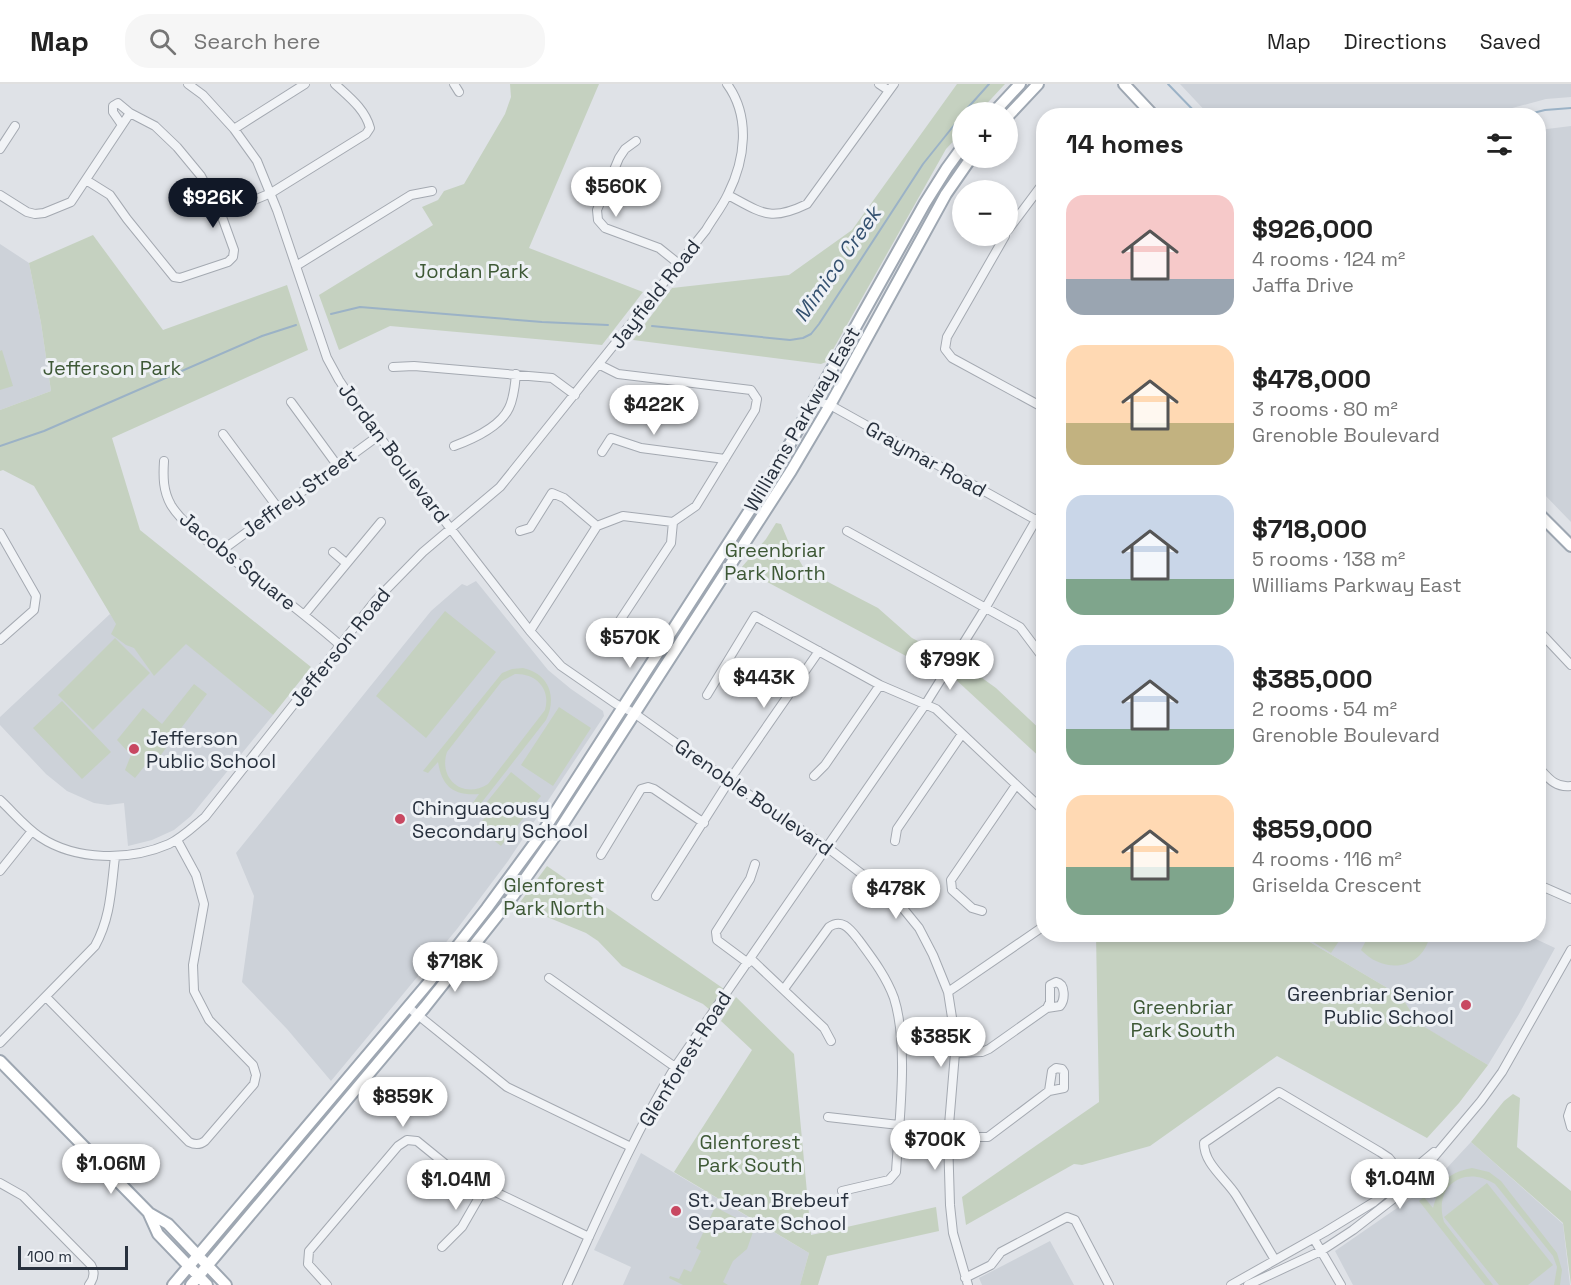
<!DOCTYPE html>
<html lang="en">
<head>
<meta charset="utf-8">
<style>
	body { margin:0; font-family:"Space Grotesk",sans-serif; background:#f6f6f6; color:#222; height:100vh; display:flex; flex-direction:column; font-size:22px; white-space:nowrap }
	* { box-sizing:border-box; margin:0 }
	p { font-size:20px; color:#767676 }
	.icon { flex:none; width:33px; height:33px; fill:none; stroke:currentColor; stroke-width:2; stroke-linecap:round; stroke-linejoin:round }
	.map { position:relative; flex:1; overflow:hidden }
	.drawer { position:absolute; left:1036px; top:24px; width:510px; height:834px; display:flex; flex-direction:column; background:#fff; border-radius:24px; box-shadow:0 3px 9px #0003 }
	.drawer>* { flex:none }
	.controls { position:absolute; left:952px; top:18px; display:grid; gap:12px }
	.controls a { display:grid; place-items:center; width:66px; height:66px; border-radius:50%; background:#fff; box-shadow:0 3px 9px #0003; font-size:30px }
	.scale { position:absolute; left:18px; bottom:15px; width:110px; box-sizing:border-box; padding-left:6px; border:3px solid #28313e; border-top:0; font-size:16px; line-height:21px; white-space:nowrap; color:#28313e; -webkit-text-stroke:4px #eef1f5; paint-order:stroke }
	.price { position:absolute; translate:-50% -51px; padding:0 14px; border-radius:21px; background:#fff; color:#222; font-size:20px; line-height:39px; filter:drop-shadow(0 2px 3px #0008) }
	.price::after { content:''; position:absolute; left:50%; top:36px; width:18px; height:14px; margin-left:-9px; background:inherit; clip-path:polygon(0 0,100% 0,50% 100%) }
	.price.active { background:#111827; color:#fff }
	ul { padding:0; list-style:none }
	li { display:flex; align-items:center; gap:18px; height:150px; padding:0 30px }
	li span { display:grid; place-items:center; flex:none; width:168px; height:120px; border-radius:18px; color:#555 }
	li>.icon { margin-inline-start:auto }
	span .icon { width:72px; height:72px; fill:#fffc; stroke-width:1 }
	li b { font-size:26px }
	h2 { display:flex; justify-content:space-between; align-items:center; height:72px; padding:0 30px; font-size:26px }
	header { display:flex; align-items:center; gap:36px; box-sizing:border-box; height:84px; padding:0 30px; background:#fff; border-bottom:2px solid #e0e0e0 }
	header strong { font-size:28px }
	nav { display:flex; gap:33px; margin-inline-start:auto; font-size:21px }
	.search { width:420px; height:54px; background:#f6f6f6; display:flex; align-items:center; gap:15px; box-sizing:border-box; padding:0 21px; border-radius:24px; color:#767676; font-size:22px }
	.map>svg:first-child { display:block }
	.built { fill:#cdd2d9 }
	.green { fill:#c5d1c0; fill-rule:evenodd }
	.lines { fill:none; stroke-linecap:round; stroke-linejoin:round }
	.stream { stroke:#9bb2c6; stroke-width:2 }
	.minor-casing { stroke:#a4a9b1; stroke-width:10 }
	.major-casing { stroke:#9ea7b2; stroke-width:14 }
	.minor { stroke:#f1f3f6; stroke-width:8 }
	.major { stroke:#fff; stroke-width:10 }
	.poi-dot { fill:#c84861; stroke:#eef1f5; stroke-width:2 }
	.labels { text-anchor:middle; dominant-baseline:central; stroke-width:6; stroke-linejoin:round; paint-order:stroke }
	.park-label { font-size:20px; fill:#3e5936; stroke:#eef1f5 }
	.street-label { font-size:20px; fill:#28313e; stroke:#eef1f5 }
	.poi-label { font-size:20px; fill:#28313e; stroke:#eef1f5; text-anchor:start }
	.water-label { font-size:21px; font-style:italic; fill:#345170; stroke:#eef1f5 }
</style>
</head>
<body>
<header>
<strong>Map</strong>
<div class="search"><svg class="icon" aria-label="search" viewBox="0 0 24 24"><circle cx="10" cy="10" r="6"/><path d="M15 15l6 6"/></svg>Search here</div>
<nav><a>Map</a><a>Directions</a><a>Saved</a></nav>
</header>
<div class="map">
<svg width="1571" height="1201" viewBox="0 0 1571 1201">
	<rect width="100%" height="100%" fill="#dfe2e7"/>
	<!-- built -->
	<path class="built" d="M1180,0H1571V13L1546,15L1505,26L1495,31L1210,32Z
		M1571,42V438L1539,405V46Z
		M0,160L29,179L41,239L51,307L0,326Z
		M476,497L548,586L571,605L603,627L604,632L508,777L457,845L331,997L287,945L242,898L254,812L236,769L431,527L462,500L467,502Z
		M110,530L154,591L186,559L273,631L191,732L174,746L152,756L128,762L124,719L108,721L94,719L67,707L46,690L0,641V633Z
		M1525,850L1555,864L1519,930L1488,981L1417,939L1401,912L1298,851Z
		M1471,1058L1563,1140L1570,1201H1353L1335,1167L1413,1113L1445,1086Z
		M641,1069L809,1169L800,1201H623L631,1183L594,1166Z
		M1050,1157L1074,1201H982L979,1194Z"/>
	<!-- green -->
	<path class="green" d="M510,0H599L529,164L643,208L602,261L390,242L339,266L319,211L433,141L422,123L438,116L444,107L464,100L505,30L511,13Z
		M957,0H1005L979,28H963V47L946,65L826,278L821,280L633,256L672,204L789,191L852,146Z
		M93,151L163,246L287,201L308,266L112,354L140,446L311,583L273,631L186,560L154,592L134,564L126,561L111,550L116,540L34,402L3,386L0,387V326L51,307L41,239L29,179Z
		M2,266L13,302L0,306V267Z
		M776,439L781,440L789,459L805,486L878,524L912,554L947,572L938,589L741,484L766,455Z
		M445,527L496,568L426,654L376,612Z
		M115,554L150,589L93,646L58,611Z
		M964,581L996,604L1044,649V677L954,594Z
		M523,584C550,590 557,614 546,636L475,727L470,723L479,710C454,712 442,703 438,678L428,689L423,687L502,589L512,585ZM515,590C536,589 551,605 545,626L488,700C463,716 438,695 447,668L502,597Z
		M194,600L207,610L160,672L156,668L135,694L125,686L131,671L117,656L143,624L162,640Z
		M62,617L111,668L82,695L33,644Z
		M559,623L591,644L553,702L521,681Z
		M511,688L541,712L501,762L477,743L488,730L482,724Z
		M547,782L724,905L710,926L703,920L622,882L598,857L586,849L518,821Z
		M1096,851H1298L1401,912L1418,939L1488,981L1459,1019L1427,1054L1277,972L1150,1062L1082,1081L1074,1080L966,1141L962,1113L1099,1018Z
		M1302,851L1343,850V851L1331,869Z
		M1369,851V850L1430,851C1422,887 1384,890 1361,866Z
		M736,913L794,970L811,1151L936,1123L939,1147L827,1172L818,1201H800L809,1169L674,1088L752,966L721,937Z
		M1513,1010L1520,1014L1517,1063L1571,1107V1201L1563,1139L1471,1058L1504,1017Z
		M1472,1084L1489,1088L1501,1097L1557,1169L1562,1186L1560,1201H1554L1557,1183L1553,1172L1495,1100C1464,1080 1433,1102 1444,1138L1493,1201H1485L1419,1117L1424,1113L1433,1124C1440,1100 1445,1089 1472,1084Z
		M1487,1099L1553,1181L1528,1201H1499L1444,1133Z
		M715,1123L744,1138L753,1148L747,1165L733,1177L723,1198L728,1201H683L669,1194L670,1192L679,1195L684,1185L691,1188L701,1167L696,1164Z"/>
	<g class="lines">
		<!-- stream -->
		<path class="stream" d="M1168,0L1199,32
			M964,28L989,0
			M1521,32L1545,26L1571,24
			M331,230L360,223L542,238L608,241
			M652,242L790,256L803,254L811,250L819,240L923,80L963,30
			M0,362L44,347L262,252L296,241"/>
		<defs>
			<path id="minor" d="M188,0L203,11L234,45L257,77L277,126L327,274L339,296L361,329L530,547L561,582L616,620L634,629L729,697L828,764L897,817L919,844L933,871L948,908L953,940L955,969L948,1053L950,1121L953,1149L968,1201
				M454,0L459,8
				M879,0L888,6
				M122,41L113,28V22L118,19L130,29
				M234,45L305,0
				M636,57L625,65L619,74L597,126L598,136L605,144L659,164L679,180
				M0,65L15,42
				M0,111L27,128L35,130L44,129L71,118L130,29L155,42L177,63L201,92L221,130L234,166L233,173L228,178L180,194L174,193L127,135L110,111L86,96
				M728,111C762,129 770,138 807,120L894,0
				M221,130L271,109L366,50L370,44C365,25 349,13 335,0
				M1008,146L1044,98
				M1005,152L947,253L945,265L952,274L1044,324
				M296,182L411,111L432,107
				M393,283L414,282L552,294L575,311
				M815,317L830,321L1036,436
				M291,318L337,381
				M223,350L278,424
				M454,362C473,355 500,343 509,324C514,314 515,301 516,290
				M602,368L611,354L641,364L725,375
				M164,377C163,393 163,407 171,421C185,444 219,465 240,481C274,507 308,533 340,561
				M520,447L530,444L552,409L564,414L597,442
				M847,447L1020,543L1044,575
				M0,449L36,512L34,526L0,556
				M221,467L378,352
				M333,468L346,479
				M304,531L381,438
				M530,547L597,442L623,432L673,438L696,422L755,326L757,315L751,306L618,290L600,281
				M613,547L671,459L673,438
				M1539,547L1571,581
				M707,611L755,532L880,601L936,625L1044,727
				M1539,684C1549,695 1556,704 1571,702
				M814,692L825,681L880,601
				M0,716C13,728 25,743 40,753C76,777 130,777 169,760C182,754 194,742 205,733L375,517L423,468L500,403L706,146C713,134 722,123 728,110C745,76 751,33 727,0
				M895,757L897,745L962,650
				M601,771L641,705L648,703L654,705L704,739
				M0,787L32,747
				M1539,801L1571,815
				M656,812L729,697L819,567
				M982,827L972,824L952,806L951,796L1016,701
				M751,875L824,944L831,957
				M748,879L717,856L716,848L750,795L755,780
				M549,894L675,983
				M784,905L829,843C842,834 850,845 858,855C872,874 886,892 894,914C909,961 899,1038 896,1088L889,1096L842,1107
				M948,908L1044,842
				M46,913L189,1058C195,1061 200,1061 205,1057L254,1000L256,991L253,981L209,936L194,907L193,881L204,820L196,791L177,756
				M408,923L507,1003L631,1063
				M0,959L95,862C111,833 111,805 115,773
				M955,969L982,968L989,965L1047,924L1060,922C1065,916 1066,900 1056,898L1050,901V918L1047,924
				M1571,1023L1568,1032L1571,1043
				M828,1033L899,1041L948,1053H988L1049,1007L1064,1004V988L1062,985L1056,984L1052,987L1049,1007
				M0,1099L23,1112L91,1181C95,1188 94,1195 89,1201
				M1314,1155L1341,1201
				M442,1163L462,1143L485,1103
				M1275,1176C1262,1154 1249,1132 1236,1111C1225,1094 1204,1080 1204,1059L1279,1008L1380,1068L1389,1074L1404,1093
				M965,1194L991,1181L1001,1168L1067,1133L1075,1136L1109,1201
				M327,1201L308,1180L309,1167L398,1062L407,1056L417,1057L449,1083L485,1103L589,1153
				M567,1201C601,1127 633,1052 675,983L925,621L986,523L1036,436L1044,429
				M1231,1201L1325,1148L1374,1118L1434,1068
				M1248,1201L1321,1167L1353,1146L1402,1108L1418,1092L1481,1017L1502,988L1571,866"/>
			<path id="major" d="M1124,0L1154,32
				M994,28L1020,0
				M1008,32L1038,0
				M1539,430L1571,462
				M0,977L149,1129L168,1140L226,1201
				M149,1130L158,1150L207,1201
				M173,1201L430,897L487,824L542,749L773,390L925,119L947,84L963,62
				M191,1201L425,923L513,812L558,748L791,387L830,321L946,110L971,74"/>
		</defs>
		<!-- minor casing -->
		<use href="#minor" class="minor-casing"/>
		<!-- major casing -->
		<use href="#major" class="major-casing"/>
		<!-- minor -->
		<use href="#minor" class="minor"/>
		<!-- major -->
		<use href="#major" class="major"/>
	</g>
	<!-- markers -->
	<g class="poi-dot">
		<circle cx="134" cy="665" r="6"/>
		<circle cx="400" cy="735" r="6"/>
		<circle cx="1466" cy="921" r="6"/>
		<circle cx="676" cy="1127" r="6"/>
	</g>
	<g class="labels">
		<!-- park labels -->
		<g class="park-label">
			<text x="472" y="187">Jordan Park</text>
			<text x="112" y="284">Jefferson Park</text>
			<text x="775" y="466">Greenbriar<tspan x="775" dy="23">Park North</tspan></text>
			<text x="554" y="801">Glenforest<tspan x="554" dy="23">Park North</tspan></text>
			<text x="1183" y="923">Greenbriar<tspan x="1183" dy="23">Park South</tspan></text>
			<text x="750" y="1058">Glenforest<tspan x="750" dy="23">Park South</tspan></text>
		</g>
		<!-- street labels -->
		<g class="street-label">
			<text transform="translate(655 210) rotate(-52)">Jayfield Road</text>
			<text transform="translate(802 335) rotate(-60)">Williams Parkway East</text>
			<text transform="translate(394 369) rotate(53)">Jordan Boulevard</text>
			<text transform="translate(926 375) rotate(29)">Graymar Road</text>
			<text transform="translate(299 409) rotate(-36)">Jeffrey Street</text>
			<text transform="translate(238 477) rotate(39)">Jacobs Square</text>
			<text transform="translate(340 563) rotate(-51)">Jefferson Road</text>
			<text transform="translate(754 713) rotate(35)">Grenoble Boulevard</text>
			<text transform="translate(685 975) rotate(-58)">Glenforest Road</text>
		</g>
		<!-- poi labels -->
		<g class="poi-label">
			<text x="146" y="654">Jefferson<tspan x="146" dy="23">Public School</tspan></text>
			<text x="412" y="724">Chinguacousy<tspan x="412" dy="23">Secondary School</tspan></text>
			<text x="1454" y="910" text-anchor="end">Greenbriar Senior<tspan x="1454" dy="23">Public School</tspan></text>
			<text x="688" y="1116">St. Jean Brebeuf<tspan x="688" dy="23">Separate School</tspan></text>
		</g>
		<!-- water labels -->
		<g class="water-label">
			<text transform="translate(837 180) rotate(-55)">Mimico Creek</text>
		</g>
	</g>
</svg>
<div class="controls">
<a>+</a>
<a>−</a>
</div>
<div class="scale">100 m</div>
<b class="price" style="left:616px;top:134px">$560K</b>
<b class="price active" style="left:213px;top:145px">$926K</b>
<b class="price" style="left:654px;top:352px">$422K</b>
<b class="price" style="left:630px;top:585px">$570K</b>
<b class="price" style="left:950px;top:607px">$799K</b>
<b class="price" style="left:764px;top:625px">$443K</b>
<b class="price" style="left:896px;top:836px">$478K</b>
<b class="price" style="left:455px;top:909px">$718K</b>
<b class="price" style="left:941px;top:984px">$385K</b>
<b class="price" style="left:403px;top:1044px">$859K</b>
<b class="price" style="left:935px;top:1087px">$700K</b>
<b class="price" style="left:111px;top:1111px">$1.06M</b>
<b class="price" style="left:1400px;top:1126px">$1.04M</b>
<b class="price" style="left:456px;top:1127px">$1.04M</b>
<section class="drawer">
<h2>14 homes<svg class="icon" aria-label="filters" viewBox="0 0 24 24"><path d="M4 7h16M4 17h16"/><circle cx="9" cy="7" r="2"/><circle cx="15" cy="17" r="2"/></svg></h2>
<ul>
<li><span style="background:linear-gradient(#f6c9c9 70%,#9aa5b1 0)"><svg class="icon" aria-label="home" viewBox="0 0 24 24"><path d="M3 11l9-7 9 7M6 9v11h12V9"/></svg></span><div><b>$926,000</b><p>4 rooms · 124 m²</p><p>Jaffa Drive</p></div></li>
<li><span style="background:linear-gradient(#ffd9b3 65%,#c2b280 0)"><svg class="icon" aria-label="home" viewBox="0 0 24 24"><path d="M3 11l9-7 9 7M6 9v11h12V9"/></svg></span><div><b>$478,000</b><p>3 rooms · 80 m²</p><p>Grenoble Boulevard</p></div></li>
<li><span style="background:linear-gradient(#c9d6e8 70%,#7fa58c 0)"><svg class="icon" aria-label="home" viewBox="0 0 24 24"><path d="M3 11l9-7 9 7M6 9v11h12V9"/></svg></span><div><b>$718,000</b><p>5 rooms · 138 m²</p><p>Williams Parkway East</p></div></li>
<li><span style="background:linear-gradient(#c9d6e8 70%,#7fa58c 0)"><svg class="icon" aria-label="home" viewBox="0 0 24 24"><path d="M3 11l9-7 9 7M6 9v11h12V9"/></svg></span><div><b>$385,000</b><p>2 rooms · 54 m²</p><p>Grenoble Boulevard</p></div></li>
<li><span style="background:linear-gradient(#ffd9b3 60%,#7fa58c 0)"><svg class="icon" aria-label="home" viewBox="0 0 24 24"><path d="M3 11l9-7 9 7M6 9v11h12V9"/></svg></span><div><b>$859,000</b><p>4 rooms · 116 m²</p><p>Griselda Crescent</p></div></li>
</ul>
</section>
</div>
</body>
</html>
